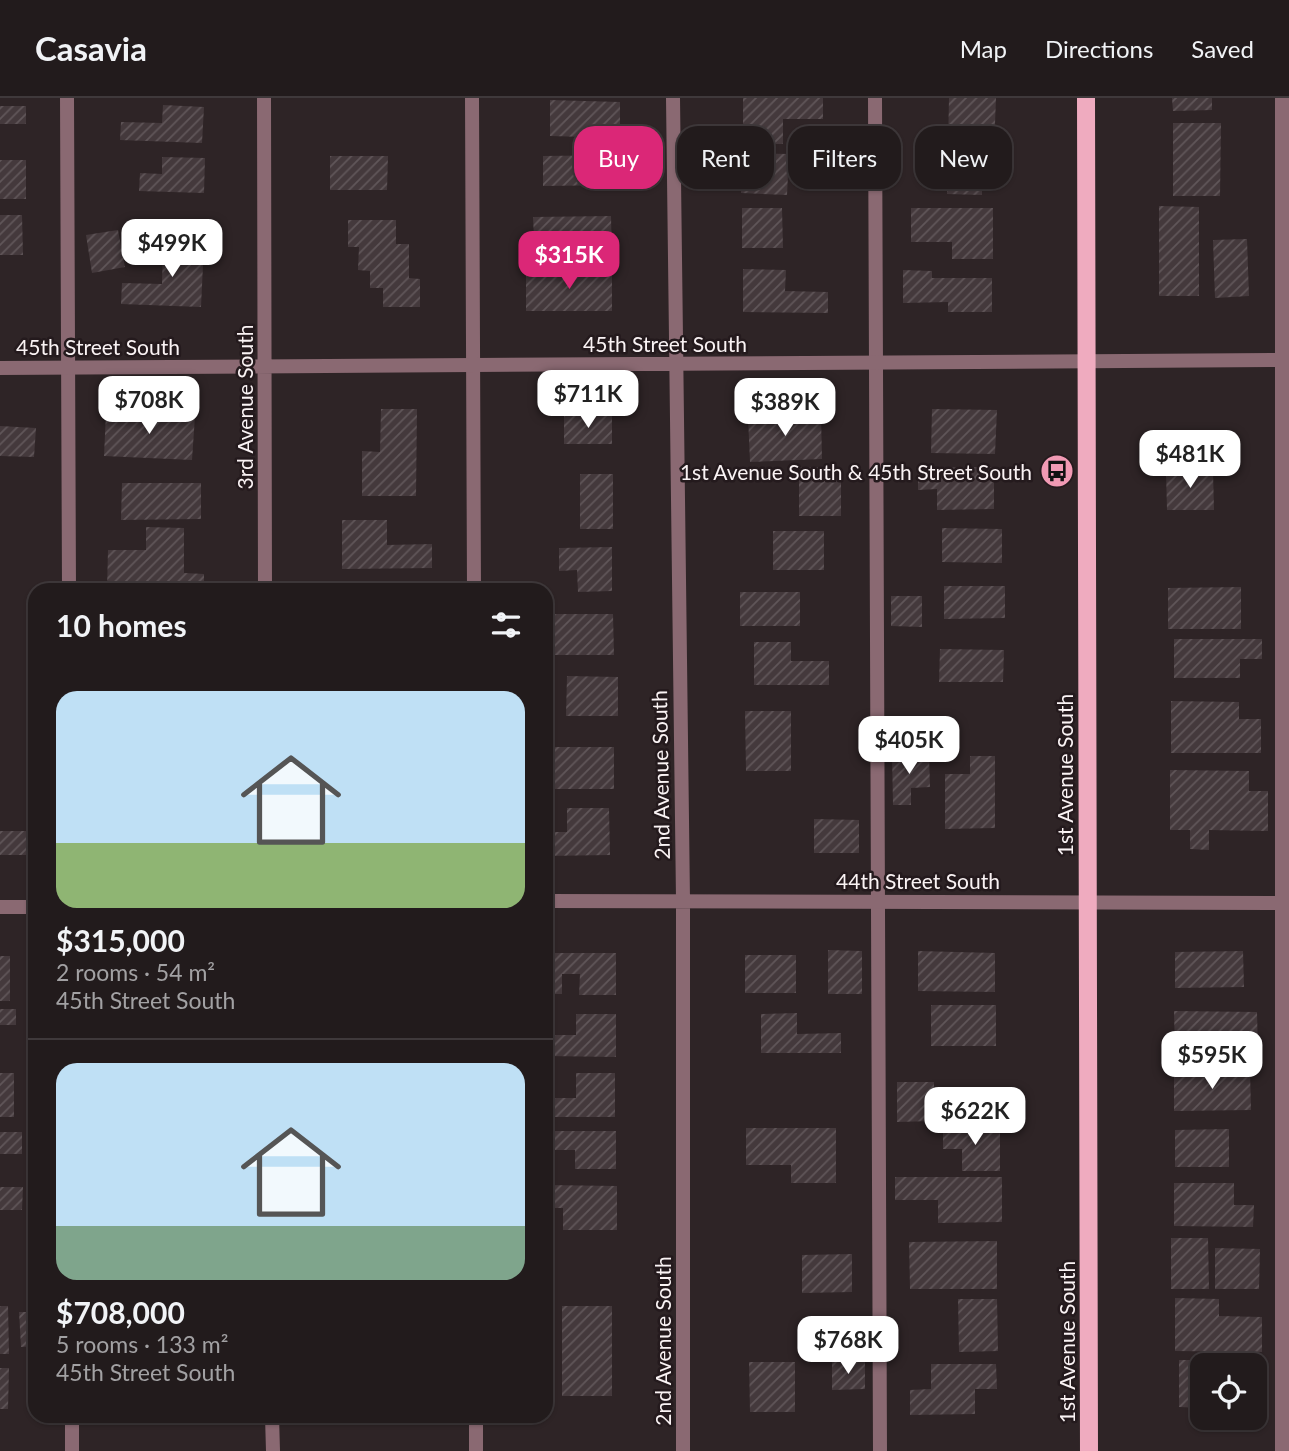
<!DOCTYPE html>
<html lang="en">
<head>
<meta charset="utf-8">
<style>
	body { margin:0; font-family:Lato,sans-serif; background:#2e2829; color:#f1f3f6; height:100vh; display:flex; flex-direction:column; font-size:26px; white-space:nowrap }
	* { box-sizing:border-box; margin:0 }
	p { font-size:23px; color:#a2a1a3 }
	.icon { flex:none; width:38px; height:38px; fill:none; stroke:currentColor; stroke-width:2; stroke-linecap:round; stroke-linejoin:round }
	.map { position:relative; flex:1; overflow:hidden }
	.side { position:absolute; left:28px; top:485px; width:525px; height:840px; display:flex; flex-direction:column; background:#221b1c; border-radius:21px; box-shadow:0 2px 5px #0004,0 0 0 2px #3f393b }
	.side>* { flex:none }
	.hud { position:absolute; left:574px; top:28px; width:609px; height:63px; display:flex; gap:14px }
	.buttons { position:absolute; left:1190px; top:1255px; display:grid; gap:14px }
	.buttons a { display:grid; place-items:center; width:77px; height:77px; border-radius:14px; background:#221b1c; box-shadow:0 2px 5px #0004,0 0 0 2px #3f393b; font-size:35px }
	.price { position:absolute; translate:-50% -60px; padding:0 16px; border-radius:14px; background:#fff; color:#222; font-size:23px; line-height:46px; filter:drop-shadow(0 2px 4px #0008) }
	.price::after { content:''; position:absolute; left:50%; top:42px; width:21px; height:16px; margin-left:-10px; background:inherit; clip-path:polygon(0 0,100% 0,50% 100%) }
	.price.active { background:#db2777; color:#fff }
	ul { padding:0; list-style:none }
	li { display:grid; align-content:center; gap:14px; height:371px; padding:0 28px }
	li+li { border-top:2px solid #3f393b }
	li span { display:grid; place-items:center; height:217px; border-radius:21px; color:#555 }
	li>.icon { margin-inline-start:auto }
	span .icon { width:126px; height:126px; fill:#fffc; stroke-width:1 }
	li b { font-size:30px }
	h2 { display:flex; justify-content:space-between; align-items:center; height:84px; padding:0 28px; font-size:30px }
	.chip { padding:0 24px; border-radius:21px; background:#221b1c; box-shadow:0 2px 5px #0004,0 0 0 2px #3f393b; font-size:24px; line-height:63px }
	.chip.active { background:#db2777; color:#fff }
	header { display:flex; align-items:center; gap:42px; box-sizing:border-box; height:98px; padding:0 35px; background:#221b1c; border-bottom:2px solid #3f393b }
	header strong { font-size:33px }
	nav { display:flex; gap:38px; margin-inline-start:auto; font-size:24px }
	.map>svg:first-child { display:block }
	.building { fill:url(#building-hatch) }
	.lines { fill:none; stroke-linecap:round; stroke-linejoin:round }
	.service { stroke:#8a6972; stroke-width:14 }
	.minor { stroke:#8a6972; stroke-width:14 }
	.primary { stroke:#efabbf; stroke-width:18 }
	.labels { text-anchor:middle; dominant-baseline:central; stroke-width:5; stroke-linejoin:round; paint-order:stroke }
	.street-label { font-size:21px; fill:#faf3f4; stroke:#241a1d }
	.poi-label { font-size:21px; fill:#faf3f4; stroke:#241a1d; text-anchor:end }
</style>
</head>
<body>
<header>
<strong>Casavia</strong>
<nav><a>Map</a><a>Directions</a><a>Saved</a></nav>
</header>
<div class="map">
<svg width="1289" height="1353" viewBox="0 0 1289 1353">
	<defs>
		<pattern id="building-hatch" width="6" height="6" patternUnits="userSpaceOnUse" patternTransform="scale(1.75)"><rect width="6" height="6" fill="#44393c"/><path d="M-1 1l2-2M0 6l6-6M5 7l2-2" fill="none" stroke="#605659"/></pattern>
	</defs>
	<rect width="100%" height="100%" fill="#2e2426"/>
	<!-- building -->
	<path class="building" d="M743,0H823V21H783V46H743Z
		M949,0H996L994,51H982V97L947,96Z
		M1172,0H1212V12L1173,13Z
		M550,2L620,4V40L550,38Z
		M163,7L204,9L202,45L120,42L121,24L162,25Z
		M0,8H26V26H0Z
		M1173,25H1221L1220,98H1173Z
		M742,55L789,56L787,97L741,95Z
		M620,57L621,87L543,88V58Z
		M330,58H388L387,92H330Z
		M162,59L205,60L204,95L139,93L140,75L162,76Z
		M0,62H26V101H0Z
		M1159,108L1199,109V198H1159Z
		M742,110H782L783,150H742Z
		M911,110H993V161H952V144H911Z
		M0,117H22L23,157H0Z
		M611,118L612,160L554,161L553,140H534L533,119Z
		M348,122H396V146H409V180L420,181V209H383V190H370V173L358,172L359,149H348Z
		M118,132L125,169L92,175L86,137Z
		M1247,141L1249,198L1215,200L1213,142Z
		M163,144L204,146L201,209L121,206L122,185L162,186Z
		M743,171L786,172L785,193L828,194V215L743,214Z
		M903,172L932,173V180H992V214H948V204L903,205Z
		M526,174H612V213H526Z
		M381,311H417L416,398H362V353L380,354Z
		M932,311L997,312L995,356L931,355Z
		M106,315L195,318L192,362L104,358Z
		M821,317L822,361L750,364L748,319Z
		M564,318H612V346H564Z
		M0,328L36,330L34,359L0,358Z
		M799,369L841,370V418H799Z
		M994,369V411L937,412V391L918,392V370Z
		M1166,373H1213L1214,412H1167Z
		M580,376H613V431H580Z
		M122,385H201V421L121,422Z
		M342,422H387V447L432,446V470L342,471Z
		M146,429L184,430V475L204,476V492H107L108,452H146Z
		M942,430L1002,431V465L942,464Z
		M773,433H824V472H773Z
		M612,449V493L578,494L577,472L559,473V450Z
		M944,488H1005V520L944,521Z
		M1241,489V531H1168V490Z
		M740,494H800V528H740Z
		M891,498H922V529L891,528Z
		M546,516H613L614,557H546Z
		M1174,541H1262V561H1240V580H1174Z
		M754,544H791V563H829V587H754Z
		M940,551L1004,552L1003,584H939Z
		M567,578L618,579V618H566Z
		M1171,603L1239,604V621H1261V655H1171Z
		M745,613H791V673H746Z
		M546,649H614V691H546Z
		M892,656H929L930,689L911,690V707H893Z
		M970,658H995V730L945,731V676H970Z
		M1170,672L1249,673V693H1268V733L1209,732V752L1190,751V732H1170Z
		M567,710H609L610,757L546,758V734H567Z
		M814,721L859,722V755H814Z
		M0,733H32L31,757H0Z
		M828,852L862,853V896H828Z
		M918,853L995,855V894L918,893Z
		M1243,853L1244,889L1175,890V854Z
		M546,855H616V897H579L580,876H562V896H546Z
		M745,857H796V895H745Z
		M0,858H10V903H0Z
		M931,907H996V948H931Z
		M0,911H16V927H0Z
		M1174,913L1257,914L1258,954H1175Z
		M797,915V936L841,935V955H761V916Z
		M576,916H616V959L546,958V937H576Z
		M1250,973L1251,1012L1174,1013V974Z
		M0,975H14V1019H0Z
		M576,975H615V1019H546V1000H576Z
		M897,984H934V1023L897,1024Z
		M943,1029L1000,1030V1073H962V1051H943Z
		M746,1030H836V1085H791V1067H746Z
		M1229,1031V1069H1175V1032Z
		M546,1033H616V1071H575V1052H546Z
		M0,1034H22V1056H0Z
		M895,1079H1002V1124L938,1125V1102H895Z
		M1174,1085H1234V1107H1254L1253,1129L1174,1128Z
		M546,1087L617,1088V1132H563V1110H546Z
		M0,1089H23L22,1112H0Z
		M1171,1140H1208L1209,1191H1171Z
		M997,1143V1191H910L909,1144Z
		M1215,1150L1260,1151L1259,1191H1215Z
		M852,1156V1194L802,1195V1157Z
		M31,1166H35V1193H32Z
		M1175,1200L1219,1201V1218L1262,1219V1254L1175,1253Z
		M958,1201H997L998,1253L959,1254Z
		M0,1208H8L9,1256H0Z
		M562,1208H612V1298H562Z
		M19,1214H35V1248L21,1249Z
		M1179,1262H1244V1267H1202V1310L1179,1309Z
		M749,1264H795V1314H750Z
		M832,1264H865V1291L832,1292Z
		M931,1266H996L997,1291H975V1316L910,1317V1292L931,1291Z
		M0,1270H9L8,1311H0Z"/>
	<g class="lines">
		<!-- service -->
		<path class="service" d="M67,0L69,492
			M472,0L474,492
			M875,0L880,1353
			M72,1318V1353
			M476,1318V1353
			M1282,1353V0"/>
		<!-- minor -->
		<path class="minor" d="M264,0L265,492
			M673,0L683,802V1353
			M0,270L1289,262
			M546,803L1289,805
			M0,809H35
			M272,1318L273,1353"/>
		<!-- primary -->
		<path class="primary" d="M1086,0L1089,1353"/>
	</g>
	<!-- icons -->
	<defs>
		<symbol id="bus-disc" viewBox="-11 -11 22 22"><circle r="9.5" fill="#f19ab4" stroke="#241a1d"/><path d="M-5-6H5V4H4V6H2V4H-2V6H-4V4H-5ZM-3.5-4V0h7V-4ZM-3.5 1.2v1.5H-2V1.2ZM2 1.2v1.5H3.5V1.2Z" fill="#111"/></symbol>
	</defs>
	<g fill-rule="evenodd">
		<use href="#bus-disc" x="1038" y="354" width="38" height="38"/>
	</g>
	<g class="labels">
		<!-- street labels -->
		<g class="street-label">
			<text x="665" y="245">45th Street South</text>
			<text x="98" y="248">45th Street South</text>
			<text transform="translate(244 309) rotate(-90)">3rd Avenue South</text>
			<text transform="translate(660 677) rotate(-91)">2nd Avenue South</text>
			<text transform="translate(1064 677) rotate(-90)">1st Avenue South</text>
			<text x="918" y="782">44th Street South</text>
			<text transform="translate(662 1243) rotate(-90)">2nd Avenue South</text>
			<text transform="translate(1066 1244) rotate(-90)">1st Avenue South</text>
		</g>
		<!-- poi labels -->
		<g class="poi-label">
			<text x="1032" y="373">1st Avenue South &amp; 45th Street South</text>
		</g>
	</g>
</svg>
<div class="buttons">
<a><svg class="icon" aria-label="locate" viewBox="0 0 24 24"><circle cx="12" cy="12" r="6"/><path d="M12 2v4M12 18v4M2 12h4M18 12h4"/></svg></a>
</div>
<b class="price" style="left:172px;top:181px">$499K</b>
<b class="price active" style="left:569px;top:193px">$315K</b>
<b class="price" style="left:588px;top:332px">$711K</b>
<b class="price" style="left:149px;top:338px">$708K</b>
<b class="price" style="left:785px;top:340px">$389K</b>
<b class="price" style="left:1190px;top:392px">$481K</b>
<b class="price" style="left:909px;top:678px">$405K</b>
<b class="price" style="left:1212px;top:993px">$595K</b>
<b class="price" style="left:975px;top:1049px">$622K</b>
<b class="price" style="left:848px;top:1278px">$768K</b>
<div class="hud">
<a class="chip active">Buy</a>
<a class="chip">Rent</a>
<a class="chip">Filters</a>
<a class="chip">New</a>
</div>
<section class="side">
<h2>10 homes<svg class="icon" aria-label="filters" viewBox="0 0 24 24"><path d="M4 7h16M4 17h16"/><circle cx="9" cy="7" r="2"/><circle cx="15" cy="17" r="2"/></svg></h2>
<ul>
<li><span style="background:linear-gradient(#bfe0f5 70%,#8fb573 0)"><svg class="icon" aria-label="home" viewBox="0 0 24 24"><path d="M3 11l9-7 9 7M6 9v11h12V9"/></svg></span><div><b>$315,000</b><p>2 rooms · 54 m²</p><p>45th Street South</p></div></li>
<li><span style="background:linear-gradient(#bfe0f5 75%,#7fa58c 0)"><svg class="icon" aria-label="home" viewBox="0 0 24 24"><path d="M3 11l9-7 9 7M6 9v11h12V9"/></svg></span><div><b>$708,000</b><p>5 rooms · 133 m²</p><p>45th Street South</p></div></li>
</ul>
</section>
</div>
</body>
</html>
